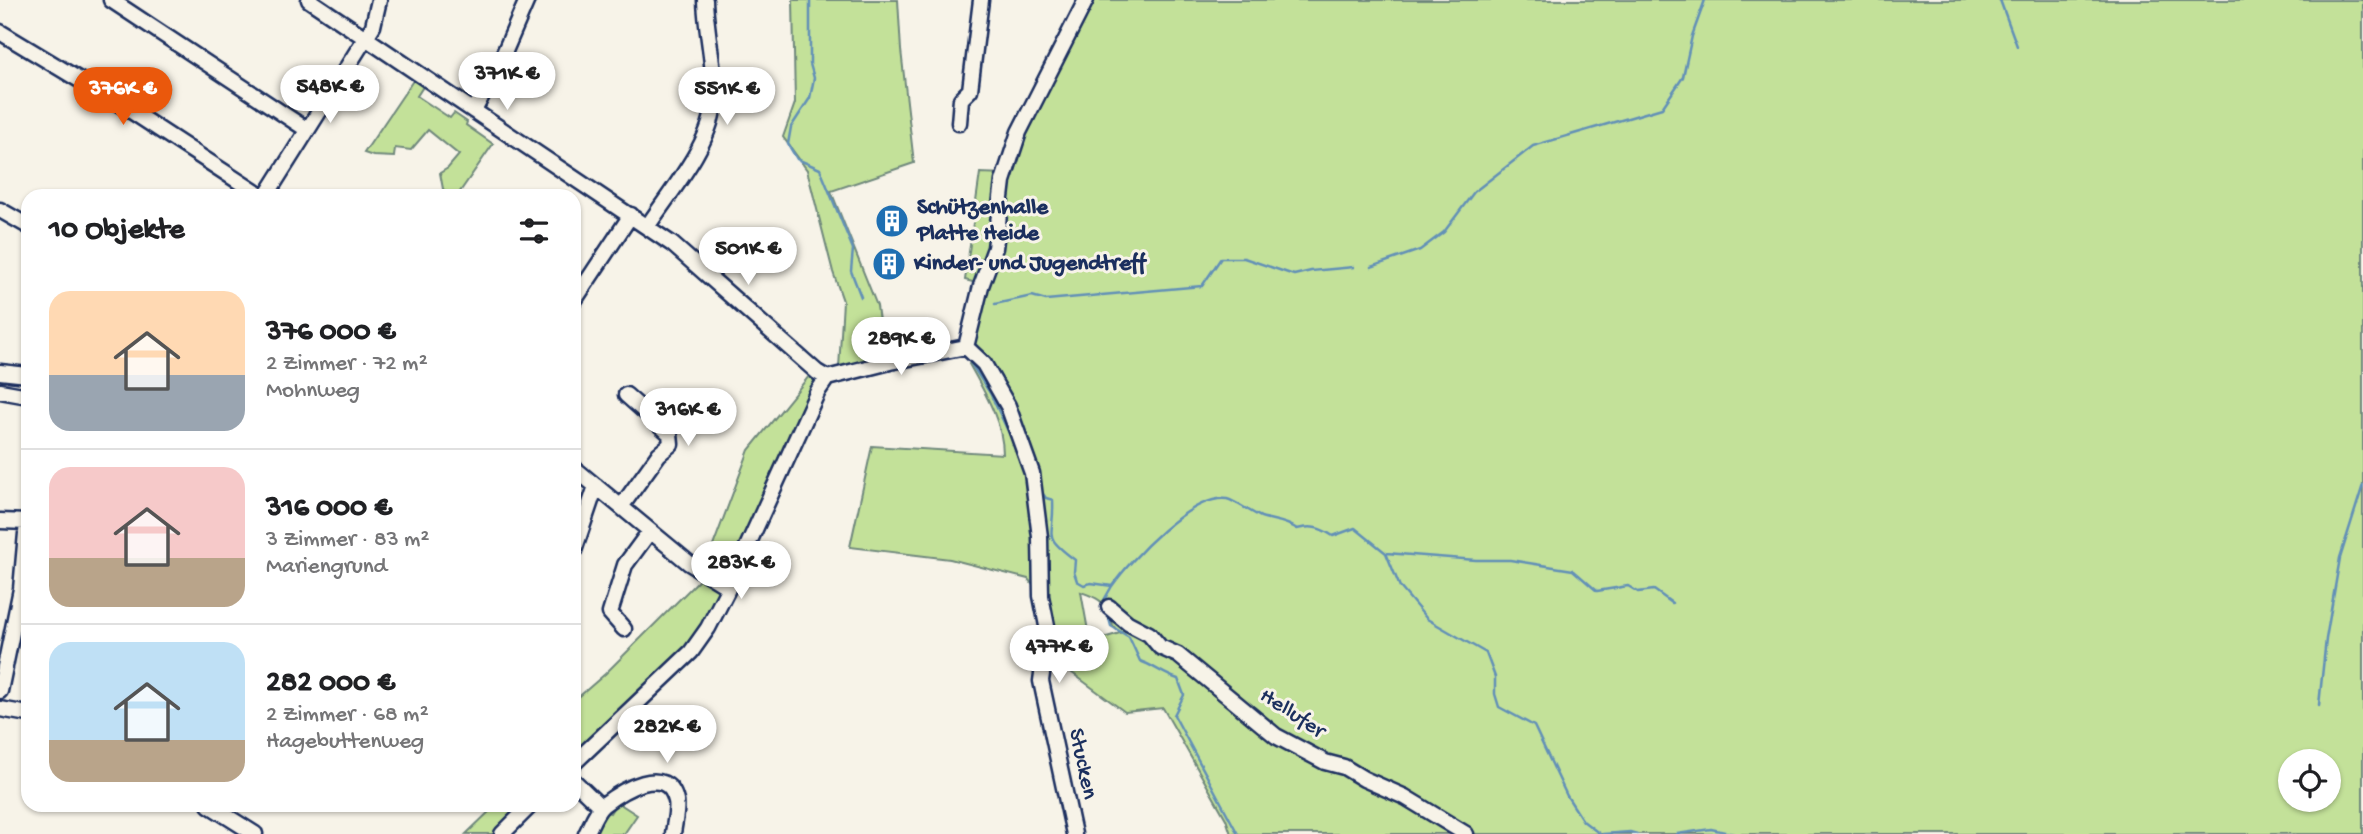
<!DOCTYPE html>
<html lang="de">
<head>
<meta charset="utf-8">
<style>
	body { margin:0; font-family:"Gochi Hand",sans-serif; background:#f2f2f2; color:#202124; height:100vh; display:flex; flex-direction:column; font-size:26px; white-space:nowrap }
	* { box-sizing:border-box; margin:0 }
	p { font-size:23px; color:#757577 }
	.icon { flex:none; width:38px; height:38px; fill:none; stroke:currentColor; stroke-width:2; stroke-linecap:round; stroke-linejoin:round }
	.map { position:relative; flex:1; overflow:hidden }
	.side { position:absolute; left:21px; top:189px; width:560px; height:623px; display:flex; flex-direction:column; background:#fff; border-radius:21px; box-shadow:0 2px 5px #0004 }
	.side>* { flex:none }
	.fabs { position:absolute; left:2278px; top:749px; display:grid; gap:14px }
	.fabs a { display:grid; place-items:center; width:63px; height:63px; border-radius:50%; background:#fff; box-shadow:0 2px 5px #0004; font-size:35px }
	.price { position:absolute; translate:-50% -60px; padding:0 16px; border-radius:24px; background:#fff; color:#222; font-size:23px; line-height:46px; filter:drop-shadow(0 2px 4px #0008) }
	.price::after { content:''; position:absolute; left:50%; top:42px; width:21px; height:16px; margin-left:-10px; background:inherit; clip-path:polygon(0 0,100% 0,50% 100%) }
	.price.on { background:#ea580c; color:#fff }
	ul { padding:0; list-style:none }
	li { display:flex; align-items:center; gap:21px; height:175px; padding:0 28px }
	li+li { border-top:2px solid #e0e0e0 }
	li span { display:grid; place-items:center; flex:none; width:196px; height:140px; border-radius:21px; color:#555 }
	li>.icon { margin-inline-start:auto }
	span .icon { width:84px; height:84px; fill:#fffc; stroke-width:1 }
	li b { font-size:30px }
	h2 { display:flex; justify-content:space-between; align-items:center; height:84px; padding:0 28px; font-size:30px }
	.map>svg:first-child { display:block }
	.green { fill:#c3e199; stroke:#6f887c; stroke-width:2; fill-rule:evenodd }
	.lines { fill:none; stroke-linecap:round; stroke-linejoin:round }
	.stream { stroke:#6290b7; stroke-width:2.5 }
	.minor-casing { stroke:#1b2f5e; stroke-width:19 }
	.minor { stroke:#f7f3e8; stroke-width:14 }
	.labels { text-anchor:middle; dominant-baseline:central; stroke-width:6; stroke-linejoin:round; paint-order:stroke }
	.poi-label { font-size:23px; font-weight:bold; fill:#1b2f5e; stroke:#f7f3e8; text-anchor:start }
	.street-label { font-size:23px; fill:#1b2f5e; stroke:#f7f3e8 }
</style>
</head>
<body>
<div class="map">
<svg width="2363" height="834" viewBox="0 0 2363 834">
	<rect width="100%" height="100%" fill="#f7f3e8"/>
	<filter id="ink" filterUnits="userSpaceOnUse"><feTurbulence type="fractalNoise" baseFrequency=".0143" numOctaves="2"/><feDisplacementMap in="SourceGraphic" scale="14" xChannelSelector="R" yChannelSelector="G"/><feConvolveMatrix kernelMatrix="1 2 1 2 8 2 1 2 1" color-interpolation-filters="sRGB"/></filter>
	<g filter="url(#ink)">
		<!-- green -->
		<path class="green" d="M793,0H898L901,50L914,163L831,191L877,306L884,359L839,368L843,301L833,272L807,170L783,137L795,103Z
			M1086,0H2363V834H1231L1226,819L1163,708L1125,712L1045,653L1041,596L1028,579L950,559L850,547L872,446L1003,454C1003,422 984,391 969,364L974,361L966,347L984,285L965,280L980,173L1006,174ZM988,380L1008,406L1027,463ZM1081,592C1089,595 1102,599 1106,608C1113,620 1108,623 1120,633L1090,642ZM2291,761H2329V800H2291Z
			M414,79L424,85L417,96L450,118L454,113L467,122L466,125L493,144L457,196H451L443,189L440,173L448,168L459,155L428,130L411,150L395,148L394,157L373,156L364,153Z
			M809,376L818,382L710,615L688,649L574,760V701L605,674L701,578L749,450Z
			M617,802L637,815L624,834H593L607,812L610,813Z
			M496,805H527L497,834H466Z"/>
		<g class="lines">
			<!-- stream -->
			<path class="stream" d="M810,0V64L814,78L810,98L791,127L788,144L797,159L820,169L853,249L851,271L861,297
				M2000,0L2017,46
				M1371,267L1420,250L1444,232L1474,192L1533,146L1662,108L1683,77L1692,36L1705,0
				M995,304L1032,296L1046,300L1202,286L1221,258H1244L1294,275L1311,271L1354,267
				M970,362L990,393L1016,448
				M1040,490L1046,498L1053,500C1055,538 1040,534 1075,560L1074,572L1077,581L1084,585L1091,583L1112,586L1104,600L1106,605
				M1386,553L1476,560H1510L1554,567L1573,570L1597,591L1628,586L1638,592L1654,590L1672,603
				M1112,586C1131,559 1191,494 1227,499C1235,501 1252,513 1261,517C1274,521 1286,521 1297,529C1312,525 1321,528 1333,536L1355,528L1386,553L1400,587L1427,619L1486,653L1495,677V694L1499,707L1534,726L1567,796L1583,821L1600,834
				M1108,615L1111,626L1129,637L1140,661C1154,666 1163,674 1178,679L1184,695L1174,715L1238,834
				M2319,705L2326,639L2340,558L2363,485
				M1603,834L1630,832L1637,834
				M1677,834L1711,829L1734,834"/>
			<defs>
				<path id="minor" d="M111,0L306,129
					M309,0L672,244L817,372L827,378L890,362L966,347
					M0,32L131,111L261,196
					M474,111L505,51L527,0
					M959,123L961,99L970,90L981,0
					M266,196L373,26L379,0
					M0,210L28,226
					M647,227C668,195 709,146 713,109C717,73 706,35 705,0
					M574,301L631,215
					M966,347L984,364L1008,406L1032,473L1040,537L1041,596L1048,631L1041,681L1074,834
					M966,347L981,286L995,248L1003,181L1019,132L1086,0
					M0,372L28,375
					M0,391L28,396
					M574,468L689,563L728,587
					M621,507L659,454L671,444L670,434L626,395
					M0,521L28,522
					M574,551L596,486
					M1109,607L1128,623L1149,634L1160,647L1178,655L1276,736L1325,762L1344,767L1364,779L1405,797L1466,834
					M624,629L610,613L625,565L650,531
					M0,691L21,589L27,522
					M0,709L28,714
					M574,763L691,652L708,628L726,593L818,391L827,378
					M574,781L601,807
					M209,805L255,834
					M502,834L531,805
					M586,834C591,825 595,812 603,805C621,791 667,762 676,801C678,810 674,824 673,834"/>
			</defs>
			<!-- minor casing -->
			<use href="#minor" class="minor-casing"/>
			<!-- minor -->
			<use href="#minor" class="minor"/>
		</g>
	</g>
	<!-- icons -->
	<defs>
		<symbol id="building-disc" viewBox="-11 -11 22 22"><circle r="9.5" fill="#1f6fb2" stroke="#f7f3e8"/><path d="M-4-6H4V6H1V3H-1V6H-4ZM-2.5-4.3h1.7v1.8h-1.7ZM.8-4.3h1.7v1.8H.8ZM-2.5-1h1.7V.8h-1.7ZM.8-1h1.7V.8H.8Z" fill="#fff"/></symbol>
	</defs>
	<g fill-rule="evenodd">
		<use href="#building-disc" x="873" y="202" width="38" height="38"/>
		<use href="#building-disc" x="870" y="245" width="38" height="38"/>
	</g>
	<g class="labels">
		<!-- poi labels -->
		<g class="poi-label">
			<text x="917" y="208">Schützenhalle<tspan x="917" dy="26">Platte Heide</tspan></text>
			<text x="914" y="264">Kinder- und Jugendtreff</text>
		</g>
		<!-- street labels -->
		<g class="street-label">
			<text transform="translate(1292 714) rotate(33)">Hellufer</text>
			<text transform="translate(1082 764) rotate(78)">Stucken</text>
		</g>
	</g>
</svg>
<div class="fabs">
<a><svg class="icon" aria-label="locate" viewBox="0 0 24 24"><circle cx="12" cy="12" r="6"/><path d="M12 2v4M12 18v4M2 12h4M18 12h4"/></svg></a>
</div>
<b class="price" style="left:507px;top:112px">371K €</b>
<b class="price" style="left:330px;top:125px">548K €</b>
<b class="price on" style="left:123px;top:127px">376K €</b>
<b class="price" style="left:727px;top:127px">551K €</b>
<b class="price" style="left:748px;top:287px">501K €</b>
<b class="price" style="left:901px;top:377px">289K €</b>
<b class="price" style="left:688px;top:448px">316K €</b>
<b class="price" style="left:741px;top:601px">283K €</b>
<b class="price" style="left:1059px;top:685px">477K €</b>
<b class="price" style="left:667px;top:765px">282K €</b>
<section class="side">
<h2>10 Objekte<svg class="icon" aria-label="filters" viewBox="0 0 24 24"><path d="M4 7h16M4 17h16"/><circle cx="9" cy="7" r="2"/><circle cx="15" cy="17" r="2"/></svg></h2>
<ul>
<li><span style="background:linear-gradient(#ffd9b3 60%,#9aa5b1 0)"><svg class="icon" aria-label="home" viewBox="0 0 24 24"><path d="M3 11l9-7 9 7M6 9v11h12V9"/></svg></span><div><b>376 000 €</b><p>2 Zimmer · 72 m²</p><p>Mohnweg</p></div></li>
<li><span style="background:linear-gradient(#f6c9c9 65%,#b9a48a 0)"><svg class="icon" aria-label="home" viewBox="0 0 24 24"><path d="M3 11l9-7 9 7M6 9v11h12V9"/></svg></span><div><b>316 000 €</b><p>3 Zimmer · 83 m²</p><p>Mariengrund</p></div></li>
<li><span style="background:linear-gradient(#bfe0f5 70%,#b9a48a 0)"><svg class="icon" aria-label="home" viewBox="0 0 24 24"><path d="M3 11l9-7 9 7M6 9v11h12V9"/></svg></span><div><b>282 000 €</b><p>2 Zimmer · 68 m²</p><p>Hagebuttenweg</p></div></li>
</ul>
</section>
</div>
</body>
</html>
